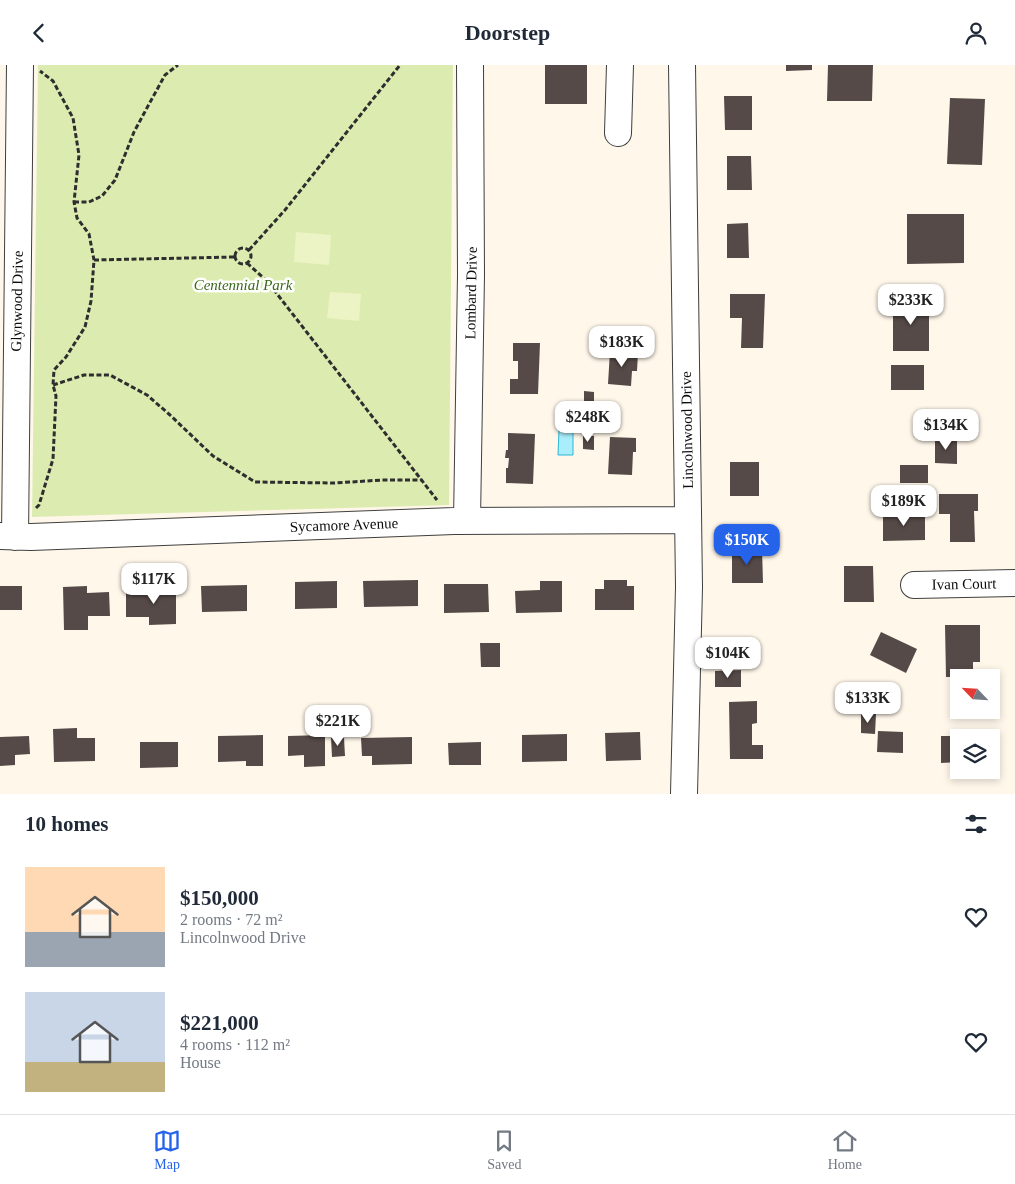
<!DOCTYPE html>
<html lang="en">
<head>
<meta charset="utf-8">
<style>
	body { margin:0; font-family:"Times New Roman",serif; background:#f2f2f3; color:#1f2937; height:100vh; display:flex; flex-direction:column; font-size:19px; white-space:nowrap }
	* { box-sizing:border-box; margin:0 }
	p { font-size:16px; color:#747a83 }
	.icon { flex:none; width:28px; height:28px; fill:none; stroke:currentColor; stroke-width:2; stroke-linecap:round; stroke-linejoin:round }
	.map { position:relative; height:729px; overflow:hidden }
	.sheet { display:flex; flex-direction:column; background:#fff; flex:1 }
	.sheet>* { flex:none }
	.needle { width:32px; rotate:295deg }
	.controls { position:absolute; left:950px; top:604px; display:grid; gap:10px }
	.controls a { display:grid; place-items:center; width:50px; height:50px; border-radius:0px; background:#fff; box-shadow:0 2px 8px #0003; font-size:25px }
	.price { position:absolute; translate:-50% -42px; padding:0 11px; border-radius:10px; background:#fff; color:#222; font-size:16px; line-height:32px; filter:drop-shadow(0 1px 2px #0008) }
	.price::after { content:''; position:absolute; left:50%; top:30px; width:15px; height:11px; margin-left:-8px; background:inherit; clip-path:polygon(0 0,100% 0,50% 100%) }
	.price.on { background:#2563eb; color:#fff }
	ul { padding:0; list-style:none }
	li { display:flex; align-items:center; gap:15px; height:125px; padding:0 25px }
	li span { display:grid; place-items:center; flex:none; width:140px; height:100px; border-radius:0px; color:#555 }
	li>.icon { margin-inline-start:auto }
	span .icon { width:60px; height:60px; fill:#fffc; stroke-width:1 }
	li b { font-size:21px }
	h2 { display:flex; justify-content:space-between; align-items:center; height:60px; padding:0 25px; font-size:21px }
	header { display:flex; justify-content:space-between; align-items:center; height:65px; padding:0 25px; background:#fff; font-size:22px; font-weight:700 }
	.dock { display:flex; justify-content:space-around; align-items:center; height:70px; border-top:1px solid #e0e1e3; background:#fff; font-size:14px; color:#747a83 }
	.dock a { display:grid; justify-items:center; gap:2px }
	.dock .on { color:#2563eb }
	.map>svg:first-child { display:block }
	.green { fill:#dcecb1 }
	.pitch { fill:#ecf3c4 }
	.water { fill:#aaeefb; stroke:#2cb7d8 }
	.building { fill:#554a47 }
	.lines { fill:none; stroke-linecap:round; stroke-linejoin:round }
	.minor-casing { stroke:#3f3f3f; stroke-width:28 }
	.path { stroke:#2e2e2e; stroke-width:3; stroke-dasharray:5 2.5; stroke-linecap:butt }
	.minor { stroke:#fff; stroke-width:26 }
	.labels { text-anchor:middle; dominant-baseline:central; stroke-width:5; stroke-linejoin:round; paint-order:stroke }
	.park-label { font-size:15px; font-style:italic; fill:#396818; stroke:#fff }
	.street-label { font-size:15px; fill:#0c0c0c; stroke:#fff }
</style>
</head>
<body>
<header><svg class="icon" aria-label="back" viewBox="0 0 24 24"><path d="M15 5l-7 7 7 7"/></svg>Doorstep<svg class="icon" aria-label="person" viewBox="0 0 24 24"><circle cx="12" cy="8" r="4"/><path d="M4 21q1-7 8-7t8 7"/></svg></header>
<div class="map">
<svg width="1015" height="729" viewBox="0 0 1015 729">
	<rect width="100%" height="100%" fill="#fff7ea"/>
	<!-- green -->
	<path class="green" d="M38,0H453L449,440L32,452Z"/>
	<!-- pitch -->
	<path class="pitch" d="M296,167L331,170L329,200L294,197Z
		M330,227L361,229L359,256L327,253Z"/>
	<!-- water -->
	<path class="water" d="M559,365H573V390H558Z"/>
	<!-- building -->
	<path class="building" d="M545,0H587V39H545Z
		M786,0H812V5L786,6Z
		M828,0H873L872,36H827Z
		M724,31H752V65H725Z
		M950,33L985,34L982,100L947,99Z
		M727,91H751L752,125H727Z
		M907,149H964V198L907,199Z
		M748,158L749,193H727V159Z
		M730,229H765L763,283H741L742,253H730Z
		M893,237H929V286H893Z
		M513,278H540L538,329H510V314H518V296H513Z
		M610,286L638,288L637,306H632L631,321L608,319Z
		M891,300H924V325H891Z
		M584,326L594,327V340H584Z
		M508,368L535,369L533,419L506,418V403H508L509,393H505L506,385H508Z
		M583,370L594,371V385L583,384Z
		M610,372L636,373V387H633L632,410L608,409Z
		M935,372L957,373V399L935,398Z
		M730,397H759V431H730Z
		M900,400H928V418H900Z
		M939,429H978V446H974L975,477H950V449H939Z
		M925,447V475L883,476V448Z
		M732,483H762L763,518H732Z
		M844,501H873L874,537H844Z
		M418,515V541L364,542L363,516Z
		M604,515H627V521H634V545H595V524H604Z
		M337,516V543L295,544V517Z
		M540,516H562V547L516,548L515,526L540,525Z
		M444,519H488L489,547L444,548Z
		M247,520V546L202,547L201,521Z
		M0,521H22V545H0Z
		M87,521V528L109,527L110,551H88V565H64L63,522Z
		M176,521V559L149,560V552H126V528L149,527V522Z
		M945,560H980V597H973V612H946Z
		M881,567L917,584L906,608L870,590Z
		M480,578H500V602H481Z
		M741,605V622H715V606Z
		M757,636V658L752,659V680H763V694H730L729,637Z
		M861,649H876L875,669L861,668Z
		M77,663V673H95V696L54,697L53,664Z
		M878,666L903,667V688L877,687Z
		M640,667L641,695L606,696L605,668Z
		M567,669V696L522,697V670Z
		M263,670V701H246V696L218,697V671Z
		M325,670V701L304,702V690L288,691V671Z
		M29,671L30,689L15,690V700L0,701V672Z
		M941,671H959V697L941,698Z
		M412,672V699L372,700V691H362L361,673Z
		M331,673H344L345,691L332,692Z
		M140,677H178V702L140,703Z
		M481,677V700H449L448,678Z"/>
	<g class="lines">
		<defs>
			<path id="minor" d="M682,0L689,522L684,729
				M618,68L620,0
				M467,456L471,210L470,0
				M0,471L31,472L454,456L688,455
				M15,472L20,0
				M914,520L1015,518"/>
		</defs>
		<!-- minor casing -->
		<use href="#minor" class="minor-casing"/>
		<!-- path -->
		<path class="path" d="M74,137H89L102,131L115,115L134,67L148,41L165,10L178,0
			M235 191a8 8 0 1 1 16 0a8 8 0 1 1-16 0Z
			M249,185L285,145L400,0
			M94,195L234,192
			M247,198L267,216L437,435
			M53,320L84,310H110L147,330L170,350L213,391L255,417L335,418L382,415H421
			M36,443L39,440L53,394L56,331L53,320L54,305L66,292L85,262L91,236L94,195L89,169L77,153L74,137L79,90L73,53L53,16L40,6"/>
		<!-- minor -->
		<use href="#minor" class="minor"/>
	</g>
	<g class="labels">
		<!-- park labels -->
		<g class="park-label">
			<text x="243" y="220">Centennial Park</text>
		</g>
		<!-- street labels -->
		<g class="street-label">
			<text transform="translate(471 228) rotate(-89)">Lombard Drive</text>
			<text transform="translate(17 236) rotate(-89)">Glynwood Drive</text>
			<text transform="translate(687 365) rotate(-91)">Lincolnwood Drive</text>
			<text transform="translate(344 460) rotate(-2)">Sycamore Avenue</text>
			<text transform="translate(964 519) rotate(-1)">Ivan Court</text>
		</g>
	</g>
</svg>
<div class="controls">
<a><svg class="needle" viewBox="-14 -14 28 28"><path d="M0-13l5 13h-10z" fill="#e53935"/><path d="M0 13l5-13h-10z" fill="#747a83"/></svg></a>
<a><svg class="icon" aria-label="layers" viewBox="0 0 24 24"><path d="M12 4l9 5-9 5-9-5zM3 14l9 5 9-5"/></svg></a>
</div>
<b class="price" style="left:911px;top:261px">$233K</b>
<b class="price" style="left:622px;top:303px">$183K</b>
<b class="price" style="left:588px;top:378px">$248K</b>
<b class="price" style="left:946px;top:386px">$134K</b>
<b class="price" style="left:904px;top:462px">$189K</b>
<b class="price on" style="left:747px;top:501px">$150K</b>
<b class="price" style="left:154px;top:540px">$117K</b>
<b class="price" style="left:728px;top:614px">$104K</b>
<b class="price" style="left:868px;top:659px">$133K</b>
<b class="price" style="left:338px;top:682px">$221K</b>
</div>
<section class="sheet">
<h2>10 homes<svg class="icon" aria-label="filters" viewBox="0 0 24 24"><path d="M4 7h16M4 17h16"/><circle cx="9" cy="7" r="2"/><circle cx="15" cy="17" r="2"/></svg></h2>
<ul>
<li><span style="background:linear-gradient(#ffd9b3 65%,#9aa5b1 0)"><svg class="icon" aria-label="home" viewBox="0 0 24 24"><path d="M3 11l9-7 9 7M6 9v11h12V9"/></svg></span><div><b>$150,000</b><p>2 rooms · 72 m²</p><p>Lincolnwood Drive</p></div><svg class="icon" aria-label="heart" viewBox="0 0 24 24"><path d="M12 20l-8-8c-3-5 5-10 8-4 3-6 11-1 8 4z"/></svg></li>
<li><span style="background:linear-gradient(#c9d6e8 70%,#c2b280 0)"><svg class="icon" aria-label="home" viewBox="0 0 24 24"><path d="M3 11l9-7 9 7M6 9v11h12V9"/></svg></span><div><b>$221,000</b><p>4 rooms · 112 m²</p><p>House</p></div><svg class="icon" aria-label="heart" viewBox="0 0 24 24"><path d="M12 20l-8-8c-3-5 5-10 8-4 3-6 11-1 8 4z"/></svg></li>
</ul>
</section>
<nav class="dock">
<a class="on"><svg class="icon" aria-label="map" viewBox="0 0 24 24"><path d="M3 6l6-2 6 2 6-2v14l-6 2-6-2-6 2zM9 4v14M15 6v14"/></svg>Map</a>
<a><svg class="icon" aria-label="saved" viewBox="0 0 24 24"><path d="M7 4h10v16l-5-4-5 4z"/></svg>Saved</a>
<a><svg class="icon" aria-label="home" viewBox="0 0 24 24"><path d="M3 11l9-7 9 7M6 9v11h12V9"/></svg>Home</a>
</nav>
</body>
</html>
